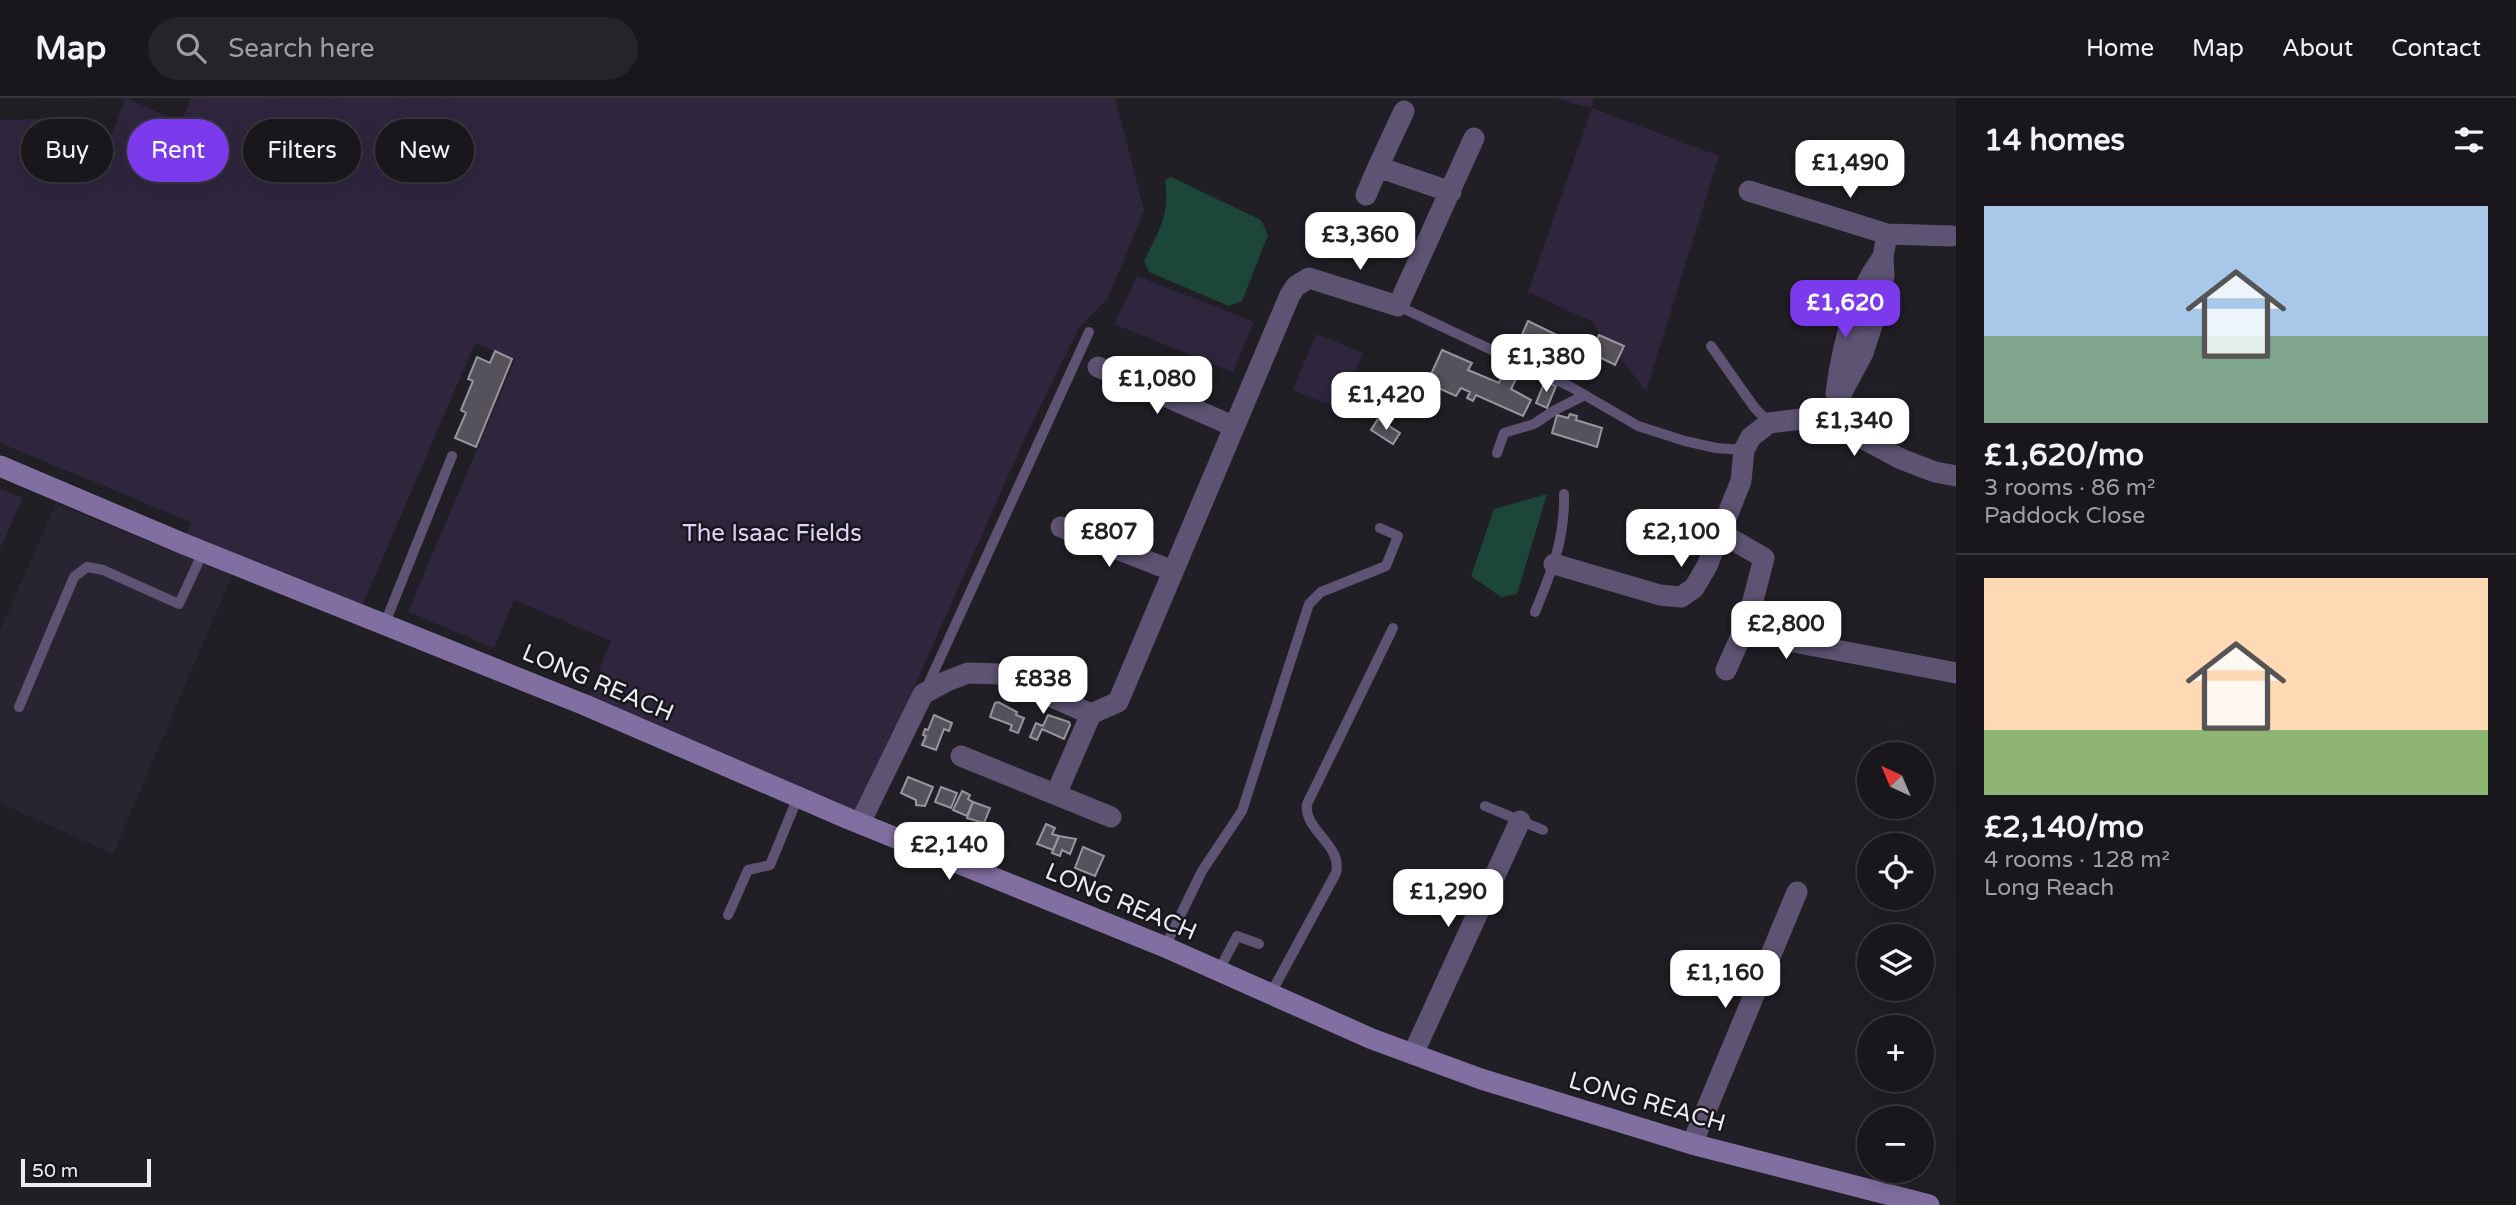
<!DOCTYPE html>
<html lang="en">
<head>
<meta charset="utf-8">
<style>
	body { margin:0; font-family:"Varela Round",sans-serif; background:#262429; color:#f1f3f6; height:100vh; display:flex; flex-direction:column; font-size:26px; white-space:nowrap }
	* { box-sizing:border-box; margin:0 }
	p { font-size:23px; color:#9f9fa3 }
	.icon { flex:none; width:38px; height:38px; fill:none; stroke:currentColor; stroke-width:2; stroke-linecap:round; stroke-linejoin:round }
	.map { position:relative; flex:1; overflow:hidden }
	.panel { display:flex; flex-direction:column; background:#19171c; width:560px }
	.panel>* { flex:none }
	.banner { position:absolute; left:21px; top:21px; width:665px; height:63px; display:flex; gap:14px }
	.needle { width:46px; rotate:316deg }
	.controls { position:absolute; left:1857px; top:644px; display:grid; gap:14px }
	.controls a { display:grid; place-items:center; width:77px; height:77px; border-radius:50%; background:#19171c; box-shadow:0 7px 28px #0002,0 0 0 2px #37363b; font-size:35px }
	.scale { position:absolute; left:21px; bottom:18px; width:130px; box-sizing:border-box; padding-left:7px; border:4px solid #ecebf0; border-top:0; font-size:19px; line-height:24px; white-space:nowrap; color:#ecebf0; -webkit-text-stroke:5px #18161d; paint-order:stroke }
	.price { position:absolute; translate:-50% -60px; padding:0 16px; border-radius:14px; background:#fff; color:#222; font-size:23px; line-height:46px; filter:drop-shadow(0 2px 4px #0008) }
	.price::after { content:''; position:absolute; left:50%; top:42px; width:21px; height:16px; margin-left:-10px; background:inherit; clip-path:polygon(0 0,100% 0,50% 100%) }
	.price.on { background:#7c3aed; color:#fff }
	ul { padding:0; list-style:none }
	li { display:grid; align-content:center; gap:14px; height:371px; padding:0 28px }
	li+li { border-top:2px solid #37363b }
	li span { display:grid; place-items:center; height:217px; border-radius:0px; color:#555 }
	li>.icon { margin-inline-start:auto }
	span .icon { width:126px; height:126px; fill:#fffc; stroke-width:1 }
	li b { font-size:30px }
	h2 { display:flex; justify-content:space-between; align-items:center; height:84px; padding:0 28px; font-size:30px }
	.chip { padding:0 24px; border-radius:32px; background:#19171c; box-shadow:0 7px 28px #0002,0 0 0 2px #37363b; font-size:24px; line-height:63px }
	.chip.on { background:#7c3aed; color:#fff }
	header { display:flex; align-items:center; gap:42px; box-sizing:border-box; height:98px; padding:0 35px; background:#19171c; border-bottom:2px solid #37363b }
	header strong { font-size:33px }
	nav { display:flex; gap:38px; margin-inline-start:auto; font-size:24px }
	.search { width:490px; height:63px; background:#262429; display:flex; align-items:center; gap:18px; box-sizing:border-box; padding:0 24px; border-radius:38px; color:#9f9fa3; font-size:26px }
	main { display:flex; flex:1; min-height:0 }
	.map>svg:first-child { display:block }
	.built { fill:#292432 }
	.green { fill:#2f263e }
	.water { fill:#1c4738 }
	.building { fill:#55525b; stroke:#98959f; stroke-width:2 }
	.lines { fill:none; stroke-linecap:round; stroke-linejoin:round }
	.lane { stroke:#5e5372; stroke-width:10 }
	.street { stroke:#5e5372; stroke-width:21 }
	.secondary { stroke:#816fa1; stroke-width:21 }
	.labels { text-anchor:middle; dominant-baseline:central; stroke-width:5; stroke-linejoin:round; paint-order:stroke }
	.park-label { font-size:24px; fill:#ded2f6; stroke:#18161d }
	.street-label { font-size:24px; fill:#ecebf0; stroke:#18161d }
</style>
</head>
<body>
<header>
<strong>Map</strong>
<div class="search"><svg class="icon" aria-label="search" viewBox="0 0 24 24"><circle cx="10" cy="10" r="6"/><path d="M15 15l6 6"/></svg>Search here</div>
<nav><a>Home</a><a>Map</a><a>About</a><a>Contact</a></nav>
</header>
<main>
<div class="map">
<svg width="1956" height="1107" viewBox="0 0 1956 1107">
	<rect width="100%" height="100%" fill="#211f26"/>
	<!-- built -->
	<path class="built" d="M56,406L232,477L113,756L0,705V533Z"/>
	<!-- green -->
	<path class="green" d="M125,0L181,24L191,0H1115L1144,112L1108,200L1079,230L1028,333L860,711V725L585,607L611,543L514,502L494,550L408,514L515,262L475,245L359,515L184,446L191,424L0,345V22L41,21L111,39Z
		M1554,0H1593L1592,10L1719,58L1646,293L1591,223L1528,194L1592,10Z
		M1137,178L1254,224L1233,274L1114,226Z
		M1316,236L1363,255L1340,311L1293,292Z
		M0,391L23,400L0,450Z"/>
	<!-- water -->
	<path class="water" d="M1171,79L1261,122L1268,137L1242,203L1229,208L1149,174L1144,163C1159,132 1170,118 1165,82Z
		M1547,396L1517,496L1501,499L1471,478L1494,411Z"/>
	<!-- building -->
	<path class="building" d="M1528,223L1565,241L1558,256L1521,239Z
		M1599,237L1624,248L1615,267L1591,255Z
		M1442,252L1472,265L1468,272L1499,285L1507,267L1520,273L1511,291L1531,302L1523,318L1476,297L1473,303L1467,300L1470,294L1461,290L1456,298L1427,285Z
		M495,253L512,261L476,349L455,340L466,315L461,312L473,283L468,281L477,259L490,265Z
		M1545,283L1556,288L1547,310L1536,305Z
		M1570,316L1577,318L1576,322L1602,330L1597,349L1552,335L1557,317L1568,320Z
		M1378,321L1400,335L1393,346L1371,332Z
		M998,604L1017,614L1016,617L1024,620L1018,635L1010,632L1012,627L990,619L995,605Z
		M934,617L952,625L949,633L944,631L936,652L922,647L926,638L923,637L925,631L928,632Z
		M1048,617L1069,624L1070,627L1064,641L1042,631L1037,642L1030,639L1036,625L1043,628Z
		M908,679L933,689L925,708L916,707V702L901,695Z
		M941,689L957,695L951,710L935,704Z
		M962,693L970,697L968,701L973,704L967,718L953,712Z
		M973,704L990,710L984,725L967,720Z
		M1046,726L1055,730L1052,736L1059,738L1053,752L1037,746Z
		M1059,738L1076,741L1070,756L1062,752L1060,758L1052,755Z
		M1083,749L1104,758L1095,778L1075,770Z"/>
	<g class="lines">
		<!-- lane -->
		<path class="lane" d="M1398,208L1571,289L1638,328L1685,343L1716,350L1744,352
			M1711,248L1754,309L1769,325
			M1497,355L1504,335L1534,326L1555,312L1585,297
			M1535,514C1552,473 1565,441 1564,396
			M385,525L452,358
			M926,591L1089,234
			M19,609L74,479L87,469L103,472L179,506L203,454
			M1485,708L1543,732
			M728,817L748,772L770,767L798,699
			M1165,849L1202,773L1242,713L1309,506L1321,494L1386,468L1398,438L1380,430
			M1218,874L1237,838L1259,846
			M1270,897L1336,775C1343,747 1303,732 1307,706L1393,530"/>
		<!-- street -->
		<path class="street" d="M1404,13L1378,69L1451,94
			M1749,93L1887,136L1883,159L1884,177L1874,221L1863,255L1841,296L1832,324
			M1366,97L1378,69
			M1887,136L1952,138
			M1098,269L1233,328
			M1836,295C1842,248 1854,197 1883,159
			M1061,429L1173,473
			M1721,435L1764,460L1748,522L1794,544L1956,575
			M1554,466L1660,497L1681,499L1694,490L1707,468L1741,383L1744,352L1751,339L1769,325L1801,321L1832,324L1901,361L1935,374L1956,378
			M1726,572L1748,522
			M961,658L1111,719
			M1056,696L1091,616
			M860,725L923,596L947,583L968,575L999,576L1091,616L1118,604L1290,197L1296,188L1309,180L1398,208L1474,40
			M1413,956L1520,723
			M1692,1046L1797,794"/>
		<!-- secondary -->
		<path class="secondary" d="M0,368L184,446L585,607L849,721L1165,849L1372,941L1481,981L1692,1046L1929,1107"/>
	</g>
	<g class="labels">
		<!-- park labels -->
		<g class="park-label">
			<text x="772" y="435">The Isaac Fields</text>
		</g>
		<!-- street labels -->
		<g class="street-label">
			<text transform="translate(598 585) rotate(23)">LONG REACH</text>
			<text transform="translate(1121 804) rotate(23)">LONG REACH</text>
			<text transform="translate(1647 1004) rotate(16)">LONG REACH</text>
		</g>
	</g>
</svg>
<div class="controls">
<a><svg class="needle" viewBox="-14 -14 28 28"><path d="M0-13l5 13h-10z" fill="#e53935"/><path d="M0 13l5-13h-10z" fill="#9f9fa3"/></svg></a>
<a><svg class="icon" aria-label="locate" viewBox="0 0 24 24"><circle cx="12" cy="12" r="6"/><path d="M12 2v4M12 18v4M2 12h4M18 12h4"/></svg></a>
<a><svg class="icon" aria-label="layers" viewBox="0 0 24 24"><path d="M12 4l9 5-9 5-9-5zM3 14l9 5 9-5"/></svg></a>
<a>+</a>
<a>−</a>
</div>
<div class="scale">50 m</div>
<b class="price" style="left:1850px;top:102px">£1,490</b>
<b class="price" style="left:1360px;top:174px">£3,360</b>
<b class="price on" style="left:1845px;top:242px">£1,620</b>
<b class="price" style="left:1546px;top:296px">£1,380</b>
<b class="price" style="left:1157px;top:318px">£1,080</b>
<b class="price" style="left:1386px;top:334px">£1,420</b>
<b class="price" style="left:1854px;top:360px">£1,340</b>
<b class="price" style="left:1109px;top:471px">£807</b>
<b class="price" style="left:1681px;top:471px">£2,100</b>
<b class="price" style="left:1786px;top:563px">£2,800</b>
<b class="price" style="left:1043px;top:618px">£838</b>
<b class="price" style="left:949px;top:784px">£2,140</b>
<b class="price" style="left:1448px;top:831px">£1,290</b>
<b class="price" style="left:1725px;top:912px">£1,160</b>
<div class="banner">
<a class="chip">Buy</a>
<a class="chip on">Rent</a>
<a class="chip">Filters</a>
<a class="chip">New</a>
</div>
</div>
<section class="panel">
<h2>14 homes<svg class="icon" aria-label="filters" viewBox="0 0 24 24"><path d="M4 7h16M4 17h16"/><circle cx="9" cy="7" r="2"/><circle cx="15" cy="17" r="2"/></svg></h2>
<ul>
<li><span style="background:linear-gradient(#a9c7e8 60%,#7fa58c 0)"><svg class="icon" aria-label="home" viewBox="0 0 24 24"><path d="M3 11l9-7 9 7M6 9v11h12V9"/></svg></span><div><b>£1,620/mo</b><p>3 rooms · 86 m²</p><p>Paddock Close</p></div></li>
<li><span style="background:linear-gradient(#ffd9b3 70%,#8fb573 0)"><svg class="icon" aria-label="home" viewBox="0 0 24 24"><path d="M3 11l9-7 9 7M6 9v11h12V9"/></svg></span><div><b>£2,140/mo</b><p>4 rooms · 128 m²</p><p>Long Reach</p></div></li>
</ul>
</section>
</main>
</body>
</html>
